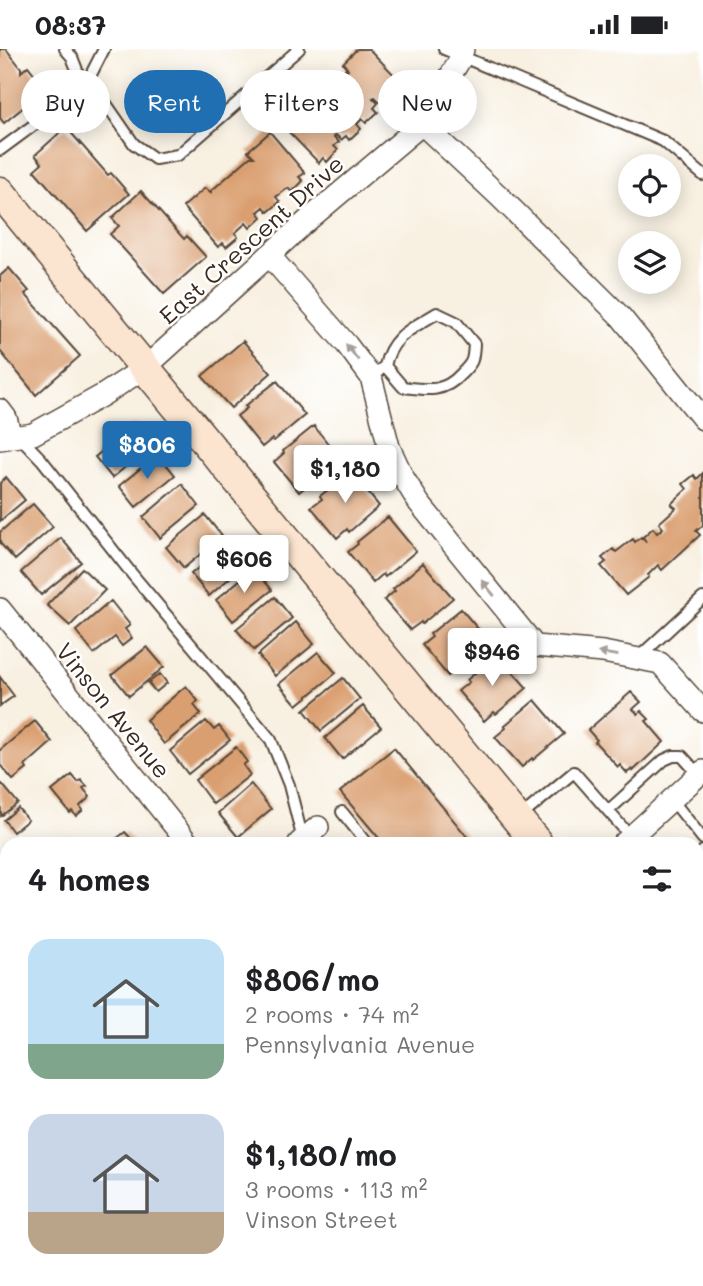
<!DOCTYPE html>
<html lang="en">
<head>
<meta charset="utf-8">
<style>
	body { margin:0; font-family:Mali,sans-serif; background:#f6f6f6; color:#202124; height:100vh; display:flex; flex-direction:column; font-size:26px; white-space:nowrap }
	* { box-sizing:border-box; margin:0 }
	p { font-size:23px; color:#757577 }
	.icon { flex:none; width:38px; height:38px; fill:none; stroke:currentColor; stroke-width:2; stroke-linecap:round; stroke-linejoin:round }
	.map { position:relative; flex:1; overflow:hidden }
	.details { position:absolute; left:0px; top:788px; width:704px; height:450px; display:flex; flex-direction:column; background:#fff; border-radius:21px 21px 0 0; box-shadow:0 4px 18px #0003 }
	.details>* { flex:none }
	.banner { position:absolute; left:21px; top:21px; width:662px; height:63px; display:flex; gap:14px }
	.controls { position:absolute; left:618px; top:105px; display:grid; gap:14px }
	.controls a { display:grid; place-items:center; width:63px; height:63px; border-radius:50%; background:#fff; box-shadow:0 4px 18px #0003; font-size:35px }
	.price { position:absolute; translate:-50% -60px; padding:0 16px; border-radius:7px; background:#fff; color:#222; font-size:23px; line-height:46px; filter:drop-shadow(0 2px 4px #0008) }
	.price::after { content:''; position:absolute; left:50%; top:42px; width:21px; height:16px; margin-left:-10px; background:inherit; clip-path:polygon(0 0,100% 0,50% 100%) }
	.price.current { background:#1f6fb2; color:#fff }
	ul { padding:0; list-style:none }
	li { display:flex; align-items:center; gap:21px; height:175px; padding:0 28px }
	li span { display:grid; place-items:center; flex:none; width:196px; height:140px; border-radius:21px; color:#555 }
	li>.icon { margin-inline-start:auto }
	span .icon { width:84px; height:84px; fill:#fffc; stroke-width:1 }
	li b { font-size:30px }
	h2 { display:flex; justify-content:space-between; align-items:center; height:84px; padding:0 28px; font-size:30px }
	.tag { padding:0 24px; border-radius:32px; background:#fff; box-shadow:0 4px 18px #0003; font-size:24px; line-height:63px }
	.tag.current { background:#1f6fb2; color:#fff }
	.status { display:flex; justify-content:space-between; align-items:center; height:49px; padding:0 35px; background:#fff; direction:ltr }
	.status svg { height:19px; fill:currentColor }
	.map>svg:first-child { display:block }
	.building { fill:#da9f70 }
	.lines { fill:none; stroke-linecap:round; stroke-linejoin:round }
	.service-casing { stroke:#57483b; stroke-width:14 }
	.minor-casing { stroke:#57483b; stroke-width:24 }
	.tertiary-casing { stroke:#57483b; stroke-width:30 }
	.secondary-casing { stroke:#57483b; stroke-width:33 }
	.service { stroke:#fff; stroke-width:10 }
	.minor { stroke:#fff; stroke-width:21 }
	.tertiary { stroke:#fff; stroke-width:26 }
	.secondary { stroke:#fce5d0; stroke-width:30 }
	.oneway { fill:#a79f9a }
	.labels { text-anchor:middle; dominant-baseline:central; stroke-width:5; stroke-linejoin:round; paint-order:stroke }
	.street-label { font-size:24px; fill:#3b2a1e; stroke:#fff }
</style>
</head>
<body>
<div class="status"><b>08:37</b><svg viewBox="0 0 49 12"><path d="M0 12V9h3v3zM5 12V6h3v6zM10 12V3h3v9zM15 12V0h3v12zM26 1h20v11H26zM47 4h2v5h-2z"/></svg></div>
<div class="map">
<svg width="703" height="1237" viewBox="0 0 703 1237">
	<rect width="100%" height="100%" fill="#fff"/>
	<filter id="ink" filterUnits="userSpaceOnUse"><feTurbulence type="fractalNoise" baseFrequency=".0143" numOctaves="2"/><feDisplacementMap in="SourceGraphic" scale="14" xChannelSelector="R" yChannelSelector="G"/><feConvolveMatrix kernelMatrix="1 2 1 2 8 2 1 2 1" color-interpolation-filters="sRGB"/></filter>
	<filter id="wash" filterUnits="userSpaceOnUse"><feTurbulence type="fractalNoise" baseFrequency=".00686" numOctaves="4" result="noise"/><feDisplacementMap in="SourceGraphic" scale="28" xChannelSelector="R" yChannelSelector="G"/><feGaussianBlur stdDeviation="1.57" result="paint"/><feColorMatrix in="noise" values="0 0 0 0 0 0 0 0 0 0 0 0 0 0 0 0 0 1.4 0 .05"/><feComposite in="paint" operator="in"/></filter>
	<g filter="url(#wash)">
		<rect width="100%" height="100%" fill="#f8f0e1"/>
		<g id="blocks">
			<!-- building -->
			<path class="building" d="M0,0H6L21,19V23L28,17L46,40L4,74L0,69Z
				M357,0H369L401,33L397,37L400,41L388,52L385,49L380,53L375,48L373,49L378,54L374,59L378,63L366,74L362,70L357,75L361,80L349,91L346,87L341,91L336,86L334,88L339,93L334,97L338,101L327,113L323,109L319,114L281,75L301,55L307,60V57L345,20L346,22L348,20L343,14Z
				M66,78L108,126L111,124L129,145L87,182L34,121L42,114L35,106Z
				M270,83L305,124L299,128L303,132L292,143L288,139L276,148L280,153L268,163L264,158L258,163L262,168L250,179L246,174L235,184L238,188L226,198L223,194L218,198L183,158L205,139L212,144L211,142L250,108H254L248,102Z
				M141,142L184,190L187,187L206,208L164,245L110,185L119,177L112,169Z
				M9,219L29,242L25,245L80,307L36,346L0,302V227Z
				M243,292L271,324L231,359L202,327Z
				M277,332L305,366L274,392L272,390L262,398L237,367L247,359L245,357Z
				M134,376L151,397L112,429L95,408Z
				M314,377L342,412L312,438L309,435L299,443L274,413L284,404L283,402Z
				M158,405L175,426L136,458L119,437Z
				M351,423L379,457L349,483L347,480L337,489L311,458L322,450L320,447Z
				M703,424V476L696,482L700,486L662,521L658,516L648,526L649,528L626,546L601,517L606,513L602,509L613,500L616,503L633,490L635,493L641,488L646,493L643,488L653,479L657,484L663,479L659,474L676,459L671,455L687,440L683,435L694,426L697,430Z
				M6,428L25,451L0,472V434Z
				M182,435L199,457L160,489L143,468Z
				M33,455L53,478L15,511L0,494V483Z
				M205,466L222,487L184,519L166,498Z
				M388,468L416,502L385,528L383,525L373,534L348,503L358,495L357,493Z
				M61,489L81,513L41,546L21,523Z
				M230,493L247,514L209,547L191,525Z
				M423,514L453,549L422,575L421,573L410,581L384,551L395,542L393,540Z
				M82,519L105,541L70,577L47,556Z
				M254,519L272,541L233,572L216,551Z
				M275,548L292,569L254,601L236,580Z
				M111,552L130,576L125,580L132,589L122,597L115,588L94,605L76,582Z
				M461,560L490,594L459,620L458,618L448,627L422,596L432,588L430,585Z
				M296,573L314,595L275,627L258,606Z
				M147,598L164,618L129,647L112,626Z
				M318,603L336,624L297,656L279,635Z
				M497,605L527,639L496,665L494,663L484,672L458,642L469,633L467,631Z
				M160,625L167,634L156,643L148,634Z
				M0,628L14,647L0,657Z
				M343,629L360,650L321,682L304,661Z
				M186,637L198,652L194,656L201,665L164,695L146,671Z
				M631,643L641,653L633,660L638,665L641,662L649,670L646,672L664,693L633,722L632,720L627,724L620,716L618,718L595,693L597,691L588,681Z
				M535,651L564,685L533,711L532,709L522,718L495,688L506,679L504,677Z
				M363,657L381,678L342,710L325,689Z
				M35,672L52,693L25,717L27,720L13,731L0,716V701Z
				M206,672L214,681L219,677L230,691L188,725L170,702Z
				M236,698L247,713L243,716L250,726L213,755L195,731Z
				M394,699L469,790L464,794H383L340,743Z
				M72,726L78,733L81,731L87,737L83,739L90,748L80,757L83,761L76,767L72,762L70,764L52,742Z
				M2,735L18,754L1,767L0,737Z
				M251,735L271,760L238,788L218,764Z
				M18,759L28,771L13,783L4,771Z
				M125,783L135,794H111Z
				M703,857V934L701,936L696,930V863Z
				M696,1216L700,1226L703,1225V1237H669L668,1230H696Z
				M35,1230H66L72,1237H41Z"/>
		</g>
	</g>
	<g filter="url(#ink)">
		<use href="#blocks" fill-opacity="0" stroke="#57483b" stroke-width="2"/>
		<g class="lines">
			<defs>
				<path id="service" d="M65,0L72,8L84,39L107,56L134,95L155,110L178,106L299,0
					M444,0L663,92L703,126
					M0,101L84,39L104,0
					M371,328L385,317C391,287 413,279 437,264L456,273L474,295C473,312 473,313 461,325C444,344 427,341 403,338L385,317
					M18,386L42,411L132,525L271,691L289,736L303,791
					M637,610L703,549
					M672,751L703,790
					M608,762L664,711L673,707H682L699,726
					M342,763L367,794
					M520,768L574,723L631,788
					M696,808L703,802"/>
				<path id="minor" d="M422,75L499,147L621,268L703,370
					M269,206L347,296L371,328L389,398L403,428L419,454L535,597L603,603L660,614L703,662
					M0,361L6,369L11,387
					M0,390L33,385L103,346L146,318L308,171L422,75L461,9L463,0
					M0,560L188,794
					M299,794L318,778
					M624,794L703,722
					M0,983L7,992
					M0,1037L7,1033
					M198,1230L203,1237"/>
				<path id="tertiary" d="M696,1163L703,1161
					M552,1230L553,1237"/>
				<path id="secondary" d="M0,143L537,794
					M696,983L703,990
					M136,1237L144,1230"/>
			</defs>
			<!-- service casing -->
			<use href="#service" class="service-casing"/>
			<!-- minor casing -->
			<use href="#minor" class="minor-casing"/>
			<!-- tertiary casing -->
			<use href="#tertiary" class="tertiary-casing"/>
			<!-- secondary casing -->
			<use href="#secondary" class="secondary-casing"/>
			<!-- service -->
			<use href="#service" class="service"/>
			<!-- minor -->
			<use href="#minor" class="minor"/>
			<!-- tertiary -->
			<use href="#tertiary" class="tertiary"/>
			<!-- secondary -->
			<use href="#secondary" class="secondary"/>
		</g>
		<!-- one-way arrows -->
		<defs><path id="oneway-solid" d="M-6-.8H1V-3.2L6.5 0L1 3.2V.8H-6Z" transform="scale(1.75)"/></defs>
		<g class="oneway">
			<use href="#oneway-solid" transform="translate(352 303) rotate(-128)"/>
			<use href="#oneway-solid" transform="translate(488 539) rotate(-129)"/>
			<use href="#oneway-solid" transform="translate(608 605) rotate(-171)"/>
		</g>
	</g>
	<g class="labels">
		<!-- street labels -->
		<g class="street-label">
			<text transform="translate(251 190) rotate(-42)">East Crescent Drive</text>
			<text transform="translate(114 661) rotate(51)">Vinson Avenue</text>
		</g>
	</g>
</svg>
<div class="controls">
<a><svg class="icon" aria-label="locate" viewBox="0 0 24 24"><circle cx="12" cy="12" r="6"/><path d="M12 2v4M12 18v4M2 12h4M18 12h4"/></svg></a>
<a><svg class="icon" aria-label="layers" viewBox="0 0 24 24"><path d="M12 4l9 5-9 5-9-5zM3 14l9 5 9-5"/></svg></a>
</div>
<b class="price current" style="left:147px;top:432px">$806</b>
<b class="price" style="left:345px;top:456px">$1,180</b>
<b class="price" style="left:244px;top:546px">$606</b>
<b class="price" style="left:492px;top:639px">$946</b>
<div class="banner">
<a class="tag">Buy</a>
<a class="tag current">Rent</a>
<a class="tag">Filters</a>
<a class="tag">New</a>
</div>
<section class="details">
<h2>4 homes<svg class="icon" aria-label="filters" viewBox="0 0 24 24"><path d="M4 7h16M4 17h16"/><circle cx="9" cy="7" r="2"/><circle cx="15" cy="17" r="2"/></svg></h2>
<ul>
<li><span style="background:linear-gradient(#bfe0f5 75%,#7fa58c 0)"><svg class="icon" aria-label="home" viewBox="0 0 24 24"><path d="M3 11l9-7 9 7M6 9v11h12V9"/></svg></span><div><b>$806/mo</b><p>2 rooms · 74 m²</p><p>Pennsylvania Avenue</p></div></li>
<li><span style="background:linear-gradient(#c9d6e8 70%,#b9a48a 0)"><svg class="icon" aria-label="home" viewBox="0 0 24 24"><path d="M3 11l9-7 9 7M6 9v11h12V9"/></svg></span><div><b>$1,180/mo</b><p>3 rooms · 113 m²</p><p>Vinson Street</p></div></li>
</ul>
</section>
</div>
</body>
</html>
